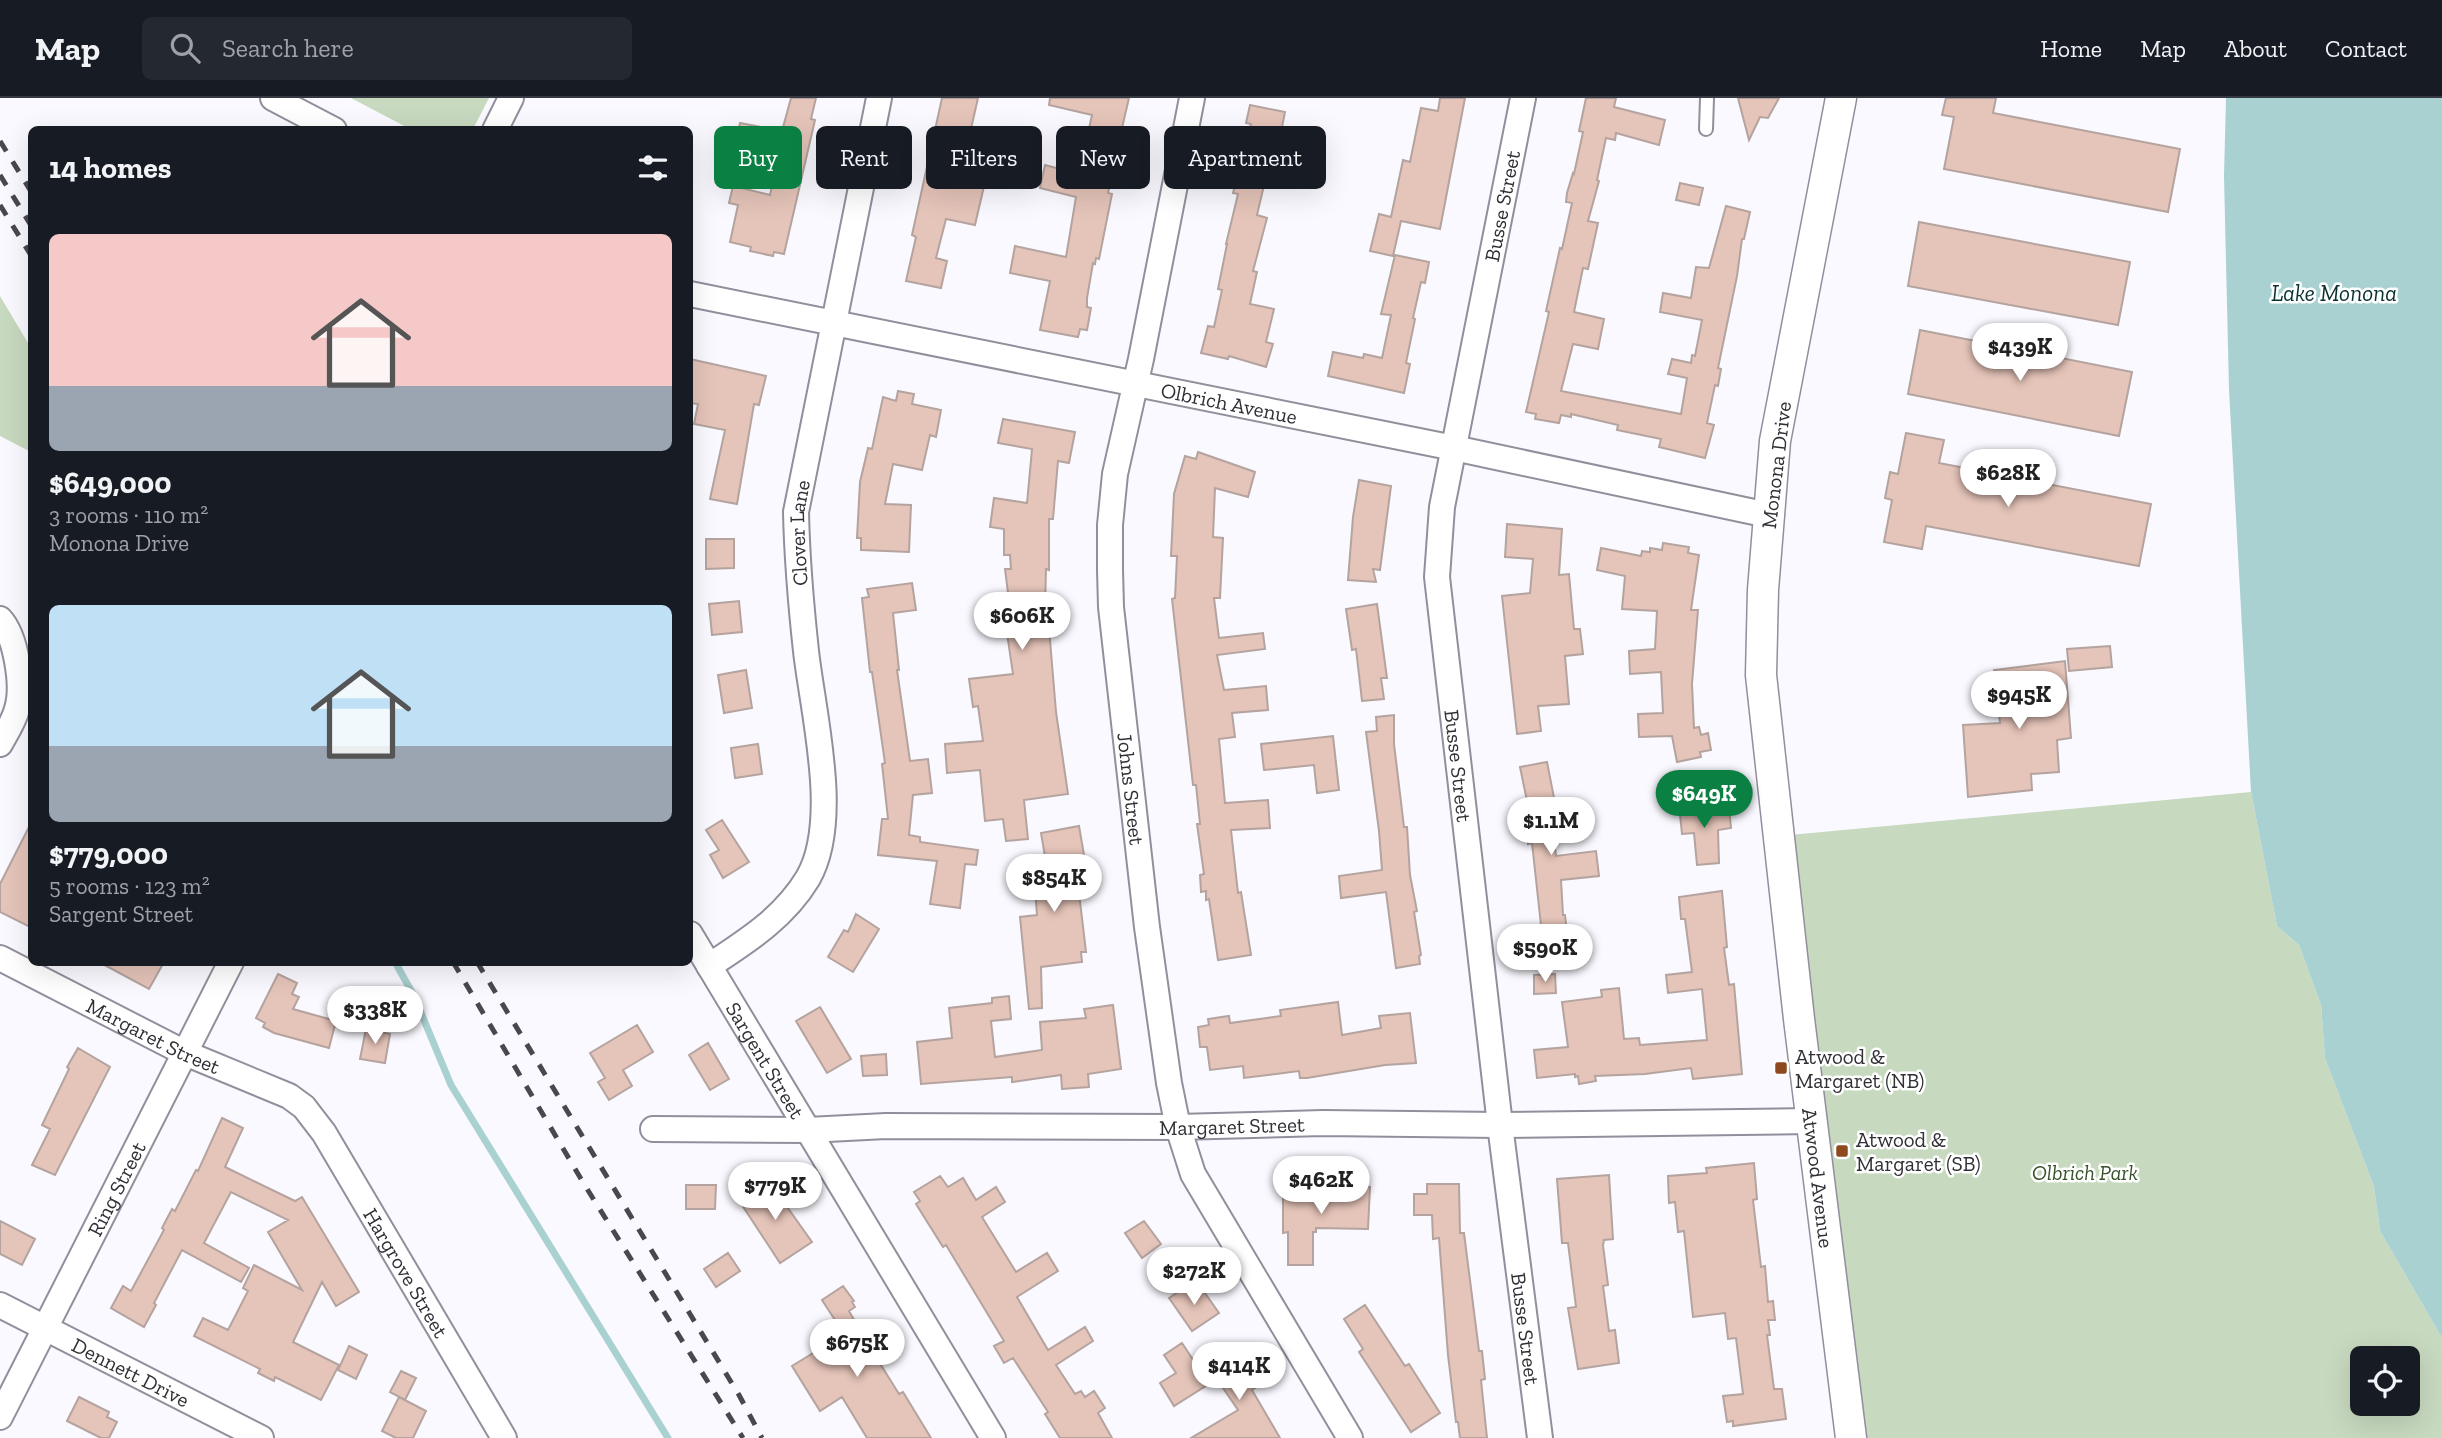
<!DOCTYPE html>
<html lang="en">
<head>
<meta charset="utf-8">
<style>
	body { margin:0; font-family:"Zilla Slab",serif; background:#242831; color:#f1f3f6; height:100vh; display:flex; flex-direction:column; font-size:26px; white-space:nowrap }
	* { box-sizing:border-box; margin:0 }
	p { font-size:23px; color:#9ea1a6 }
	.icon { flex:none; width:38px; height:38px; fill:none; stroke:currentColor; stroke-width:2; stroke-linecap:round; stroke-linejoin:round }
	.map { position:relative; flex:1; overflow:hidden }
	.panel { position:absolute; left:28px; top:28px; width:665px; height:840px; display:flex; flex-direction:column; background:#171b24; border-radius:10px; box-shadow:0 7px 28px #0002 }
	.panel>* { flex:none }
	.banner { position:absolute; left:714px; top:28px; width:665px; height:63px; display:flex; gap:14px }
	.controls { position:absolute; left:2350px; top:1248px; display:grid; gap:14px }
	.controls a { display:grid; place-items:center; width:70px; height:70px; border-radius:10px; background:#171b24; box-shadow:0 7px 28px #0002; font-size:35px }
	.price { position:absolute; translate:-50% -60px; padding:0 16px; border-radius:24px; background:#fff; color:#222; font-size:23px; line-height:46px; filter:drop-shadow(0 2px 4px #0008) }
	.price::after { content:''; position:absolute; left:50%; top:42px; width:21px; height:16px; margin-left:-10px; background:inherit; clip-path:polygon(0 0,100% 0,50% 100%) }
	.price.active { background:#0b8043; color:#fff }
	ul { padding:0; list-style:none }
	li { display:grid; align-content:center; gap:14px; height:371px; padding:0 21px }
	li span { display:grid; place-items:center; height:217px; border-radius:10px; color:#555 }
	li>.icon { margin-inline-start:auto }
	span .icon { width:126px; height:126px; fill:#fffc; stroke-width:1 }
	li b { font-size:30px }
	h2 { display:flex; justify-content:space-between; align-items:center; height:84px; padding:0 21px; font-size:30px }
	.pill { padding:0 24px; border-radius:10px; background:#171b24; box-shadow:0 7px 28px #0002; font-size:24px; line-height:63px }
	.pill.active { background:#0b8043; color:#fff }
	header { display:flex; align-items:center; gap:42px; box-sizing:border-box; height:98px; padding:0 35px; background:#171b24; border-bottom:2px solid #363941 }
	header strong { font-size:33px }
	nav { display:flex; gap:38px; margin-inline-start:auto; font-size:24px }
	.search { width:490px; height:63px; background:#242831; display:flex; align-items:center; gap:18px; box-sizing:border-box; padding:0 24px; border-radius:10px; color:#9ea1a6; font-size:26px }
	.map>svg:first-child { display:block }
	.green { fill:#c7d9bf; fill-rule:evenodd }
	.water { fill:#aad1d1 }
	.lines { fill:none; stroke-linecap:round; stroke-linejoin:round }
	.stream { stroke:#aad1d1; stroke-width:7 }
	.building { fill:#e5c4b9; stroke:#b4a39e; stroke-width:2 }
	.service-casing { stroke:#928e9c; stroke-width:16 }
	.minor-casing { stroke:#928e9c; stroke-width:28 }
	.tertiary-casing { stroke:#928e9c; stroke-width:33 }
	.service { stroke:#fff; stroke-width:12 }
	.minor { stroke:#fff; stroke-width:24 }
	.tertiary { stroke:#fff; stroke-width:30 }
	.rail { stroke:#4a484e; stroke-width:5; stroke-dasharray:12 12; stroke-linecap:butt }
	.poi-dot { fill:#8e4a1e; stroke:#fff; stroke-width:2.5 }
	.labels { text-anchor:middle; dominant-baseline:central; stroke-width:5; stroke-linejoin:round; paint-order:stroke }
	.street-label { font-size:21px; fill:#312f35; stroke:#fff }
	.poi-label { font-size:21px; fill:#312f35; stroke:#fff; text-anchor:start }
	.park-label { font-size:21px; font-style:italic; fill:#375129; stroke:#fff }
	.water-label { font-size:23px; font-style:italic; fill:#093131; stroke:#fff }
</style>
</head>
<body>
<header>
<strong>Map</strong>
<div class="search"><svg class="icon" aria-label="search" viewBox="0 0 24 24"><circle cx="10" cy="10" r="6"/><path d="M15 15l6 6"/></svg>Search here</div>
<nav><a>Home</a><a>Map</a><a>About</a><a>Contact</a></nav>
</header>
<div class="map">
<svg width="2442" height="1340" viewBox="0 0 2442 1340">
	<rect width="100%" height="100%" fill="#faf9ff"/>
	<!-- green -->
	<path class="green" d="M351,0H489L473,31H410Z
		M0,198L31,250V354L0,338Z
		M2251,694L2277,828L2299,847L2321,907L2325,960L2374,1089L2380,1133L2442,1240V1340H1851L1779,738ZM2362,1260H2408V1306H2362Z"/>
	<!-- water -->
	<path class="water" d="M2226,0H2442V1240L2380,1133L2374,1089L2325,960L2321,907L2299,847L2277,828L2251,694L2229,292L2224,78Z"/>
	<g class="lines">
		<!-- stream -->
		<path class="stream" d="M395,864L414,898L451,987L668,1340"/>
	</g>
	<!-- building -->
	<path class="building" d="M791,0H816L811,21L815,22L784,156L774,154L773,158L750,153L751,149L730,144L738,107L729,105L733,88L770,97L778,58L735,50L740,25L782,33Z
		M942,0H978L968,44L1007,53L999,87L985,84L975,127L946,121L936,160L947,163L941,190L906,183L916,139L912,137Z
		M1050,0H1129L1122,30L1126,31L1120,57L1117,56L1108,95L1112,96L1099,161L1096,160L1095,166L1093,165L1087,200V209L1091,210L1087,232L1080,231L1078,239L1040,232L1050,183L1010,175L1015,148L1066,159L1076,99L1040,90L1045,67L1079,76L1092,17L1049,7Z
		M1440,0H1465L1440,131L1401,123L1393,158L1370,153L1379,116L1391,119L1403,62L1410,64L1421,10L1438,13Z
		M1586,0H1616L1614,9L1665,22L1659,47L1616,35L1615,42L1606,40L1597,82L1599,83L1588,123L1598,125L1588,171L1583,170L1574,214L1604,221L1598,251L1573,246L1561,293L1681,316L1687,280L1668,276L1672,261L1691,265L1692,257L1695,258L1702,222L1660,214L1663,195L1691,200L1696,169L1709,170L1726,108L1750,114L1744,141H1742L1737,178L1718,270L1721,271L1718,288L1715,287L1707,325L1714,327L1705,360L1659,349L1661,341L1617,332L1618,327L1571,316V319L1561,317L1559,325L1535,321L1536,316L1526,314L1549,214L1546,213L1560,150L1562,151L1572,105L1566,104L1567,95L1573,75L1574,76L1583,34L1579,33Z
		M1738,0H1779L1768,20L1760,19L1749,42Z
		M1946,0H1996L1993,15L2180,51L2168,114L1944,71L1954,19L1942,17Z
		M1250,7L1285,14L1271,84L1265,83L1257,117L1267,120L1253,173L1257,174L1250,206L1274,211L1266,244L1273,246L1266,269L1229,258L1228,261L1201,255L1208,228L1214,229L1222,192L1218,191L1227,146H1226L1238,96L1233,95L1251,26L1246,25Z
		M1680,85L1703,90L1699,107L1676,102Z
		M1919,124L2130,164L2118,227L1908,188Z
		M1395,157L1429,164L1425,185L1421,184L1413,220L1415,221L1406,265L1410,266L1404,295L1328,278L1333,254L1363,260L1364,256L1382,260L1391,217L1381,216Z
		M1920,232L2132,274L2119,338L1908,296Z
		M690,261L766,278L759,307L754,306L737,406L710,401L725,332L694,326L698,306L690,305Z
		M898,293L914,296L912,306L941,312L936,339L930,337L922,372L893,366L885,406L911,407L909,454L861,452V440H857L860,384L868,350L872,351L883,299L896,303Z
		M1003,321L1075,334L1069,365L1058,363L1053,421H1049V472L1046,471L1045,510L1050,509L1053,530H1049L1056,614L1068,696L1024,702L1028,741L1006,743L1003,721L985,723L980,672L947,675L945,646L983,643L978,608L973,609L969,581L1013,576L1007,535L1013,534L1005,471H1011L1010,457H1004V431L990,429L994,400L1027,405L1032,351L998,345Z
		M1906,335L1944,342L1939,365L2151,406L2139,468L1926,428L1922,451L1884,444L1892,402L1885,400L1890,374L1898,376Z
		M1198,354L1255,374L1248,399L1215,390L1213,439L1223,440L1220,500H1214L1219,540L1263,535L1265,551L1217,557L1224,592L1266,588L1268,612L1232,615L1235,639L1219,641L1225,705L1268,702L1270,730L1231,732L1238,795L1241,794L1251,857L1218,862L1209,801L1206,802V793L1201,794L1200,777L1204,776L1197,726H1200L1196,687H1193L1172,501L1175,500L1177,458H1171L1174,396L1185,358L1196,361Z
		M1359,382L1391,388L1380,472L1373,471L1376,484L1348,482L1353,419Z
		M1507,426L1562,431L1559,477L1569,476L1574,531H1580L1583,556L1565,558L1569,606L1538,608L1541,633L1517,636L1502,498L1530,495L1533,461L1505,459Z
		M706,441H734V470L706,471Z
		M1663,445L1689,449L1688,455L1699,457L1691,512H1698L1692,586L1694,630L1699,629L1701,637L1708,635L1711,652L1700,654L1701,659L1677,664L1672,638L1639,639L1638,616L1663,615L1661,574L1630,576L1629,553L1655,551L1657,513L1622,511L1625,478L1597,472L1601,450L1641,458L1642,453L1650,454V450L1662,452Z
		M912,485L916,512L893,515L899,572H897L910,663L928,661L932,695L913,697L909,737L920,739V744L978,752L976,767L965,766L960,810L930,806L937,763L878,757L882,721H888L882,666L885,665L872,574H870L862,500L869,499L867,491Z
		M739,503L742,534L712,537L709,506Z
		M1377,506L1387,580H1381L1384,601L1362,603L1356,551L1352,552L1346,511Z
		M2110,548L2112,569L2069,573L2067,551Z
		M2065,563L2071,640L2057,642L2059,674L2031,676L2032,692L1968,699L1963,627L2000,625L1994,572Z
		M746,572L752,610L724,615L718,577Z
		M1394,617V646L1404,729H1407L1410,777L1417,813L1414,814L1421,857L1419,858L1420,866L1396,870L1386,794L1341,800L1339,778L1382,772L1379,733L1366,634L1377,633L1376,619Z
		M1333,638L1339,692L1317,695L1314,667L1264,672L1261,646Z
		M758,646L762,676L735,680L731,650Z
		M1547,664L1555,705L1580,702L1582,719L1551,722L1556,758L1596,753L1599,778L1561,782L1563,817H1565L1570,861L1545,864L1532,745L1528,746L1526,725H1519L1518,709L1528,708L1520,669Z
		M1701,705L1702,713L1729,711L1731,730L1718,732L1719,765L1697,767L1694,735L1682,736L1679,707Z
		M722,722L749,764L723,780L710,757L719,752L706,732Z
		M32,723V830L0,814V786Z
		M1079,728L1084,757L1069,760L1073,795H1079L1086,854H1081L1082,864L1041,869L1042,910L1029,911L1020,819L1037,817L1035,790L1050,788L1041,735Z
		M1722,793L1727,849L1724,850L1729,887L1734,886L1742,976L1693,981L1691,970L1645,976L1595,978L1596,983L1579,986L1578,978L1575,979V976L1537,980L1534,952L1568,949L1562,904L1602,899L1601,892L1619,890L1624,941L1639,940L1640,947L1707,942L1702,891L1668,895L1666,877L1692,874L1685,821H1681L1679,799Z
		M856,816L879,831L853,874L828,859L844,832L848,834Z
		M99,864H164L149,891Z
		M278,876L297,885L292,896L299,899L293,911L336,923L329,950L274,935L263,929L265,925L256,920Z
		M1555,876L1556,895L1534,896V877Z
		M1009,898L1011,921L991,923L995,959L1042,952L1040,924L1086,920L1084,911L1113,907L1121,971L1088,976L1089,989L1062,991L1061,977L1012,984V979L921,986L917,944L952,940L949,910L992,905V900Z
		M1338,904L1342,937L1381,930L1379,918L1410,915L1416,965L1385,967L1307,980H1300L1299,973L1244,980L1243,968L1210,972L1207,949H1200L1198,929L1209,927L1208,921L1229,918L1230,925L1281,918L1280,912Z
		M820,909L851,961L827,975L796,923Z
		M637,927L653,954L623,972L632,988L609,1002L598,984L605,980L590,955Z
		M366,931L390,936L385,965L360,961Z
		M708,945L729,981L710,992L689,957Z
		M78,950L110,969L55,1077L32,1067L50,1031L42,1027L69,971L67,969Z
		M886,956L887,977L863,978L861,958Z
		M222,1020L243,1030L225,1069L295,1103L302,1099L359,1194L336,1208L322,1184L293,1244L339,1267L321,1302L275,1279L274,1283L258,1275L260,1271L194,1238L203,1220L228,1232L248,1193L243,1190L254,1167L302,1192L268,1134L288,1122L231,1094L204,1145L249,1170L241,1184L182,1152L154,1205L156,1207L144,1229L111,1210L123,1188L131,1193L164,1132L162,1130L172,1111L175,1113L196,1072L198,1073Z
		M1754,1065L1757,1101L1753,1102L1761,1169L1765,1168L1768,1204L1773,1203L1775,1222H1768L1770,1237H1767L1774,1291H1782L1786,1321L1733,1328V1323L1727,1324L1723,1298L1743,1296L1736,1240L1728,1241L1725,1215L1693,1219L1684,1133L1678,1134L1675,1104L1669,1105L1668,1078L1707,1075L1706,1070Z
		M1609,1077L1613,1141L1604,1142L1603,1147L1608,1187L1603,1188L1609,1233L1615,1232L1619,1265L1578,1271L1568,1210L1576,1209L1568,1145H1562L1557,1081Z
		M940,1078L948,1089L963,1080L976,1102L996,1089L1005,1104L982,1119L1016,1174L1047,1155L1058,1173L1017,1199L1048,1252L1085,1229L1093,1243L1056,1267L1075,1296L1081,1293L1085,1299L1094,1293L1105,1310L1098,1315L1112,1340H1060L1045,1316L1048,1314L1013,1260L1004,1265L994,1248L1004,1243L946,1147L943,1149L916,1106L920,1103L914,1094Z
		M768,1082L812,1144L780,1165L740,1104Z
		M1427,1086H1459L1460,1135H1464L1479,1253H1482L1485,1281L1481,1282L1487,1340H1460L1458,1324H1456L1448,1257L1439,1140L1433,1141L1432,1117H1414V1096H1427Z
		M686,1087H716L715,1111H686Z
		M1334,1088L1370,1089L1368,1131L1316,1130V1134H1313V1167H1288V1134L1283,1135V1090Z
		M0,1123L35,1141L22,1167L0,1156Z
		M1144,1123L1161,1146L1142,1160L1125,1135Z
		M728,1155L740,1173L716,1189L704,1171Z
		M843,1188L854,1203L852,1204L855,1209L849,1213L871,1251L899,1296L903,1294L931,1340H867L842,1299L820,1313L792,1268L844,1236L822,1202Z
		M1187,1188L1191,1194L1200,1188L1219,1215L1192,1233L1169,1200Z
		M1365,1207L1405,1268L1409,1266L1440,1315L1411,1334L1359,1254L1363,1251L1344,1221Z
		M1182,1245L1209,1286L1174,1308L1160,1285L1176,1275L1164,1257Z
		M349,1248L367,1257L356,1281L338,1272Z
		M1236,1249L1261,1286L1252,1292L1280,1340H1191L1238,1312L1208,1268Z
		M401,1273L416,1280L405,1302L390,1294Z
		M79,1299L109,1314L107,1319L117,1324L109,1340H101L67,1323Z
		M399,1299L426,1313L413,1340H396L382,1333Z"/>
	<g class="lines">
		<defs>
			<path id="service" d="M1706,31L1707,0"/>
			<g id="minor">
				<path d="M273,0L334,32"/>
				<path id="s1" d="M1192,0L1141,261L1115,376L1110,427V472L1111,509L1147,829L1169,985L1178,1029L1193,1076L1350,1340"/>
				<path id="s2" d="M1523,0L1442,409L1437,479L1500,1027L1540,1340"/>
				<path d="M495,32L511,0"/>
				<path id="s3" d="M690,196L1454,350L1768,417"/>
				<path d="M0,521C16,538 24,588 17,611C14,623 6,635 0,646"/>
				<path id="s4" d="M690,836L993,1340"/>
				<path id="s5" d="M0,860L185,955L289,998L304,1009L324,1035L504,1340"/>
				<path id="s6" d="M709,868C747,843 784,820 808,780C841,723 813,616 806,553C801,507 797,461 796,414L879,0"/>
				<path id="s7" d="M653,1031L808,1032L886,1028L1178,1029L1323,1025L1500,1027L1812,1023"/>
				<path id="s8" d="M0,1207L261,1340"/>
				<path id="s9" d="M0,1319L231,864"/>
			</g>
			<g id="tertiary">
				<path id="s10" d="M1841,0L1775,343L1763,492L1761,577L1799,921L1851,1340"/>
			</g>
		</defs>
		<!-- service casing -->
		<use href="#service" class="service-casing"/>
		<!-- minor casing -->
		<use href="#minor" class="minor-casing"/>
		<!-- tertiary casing -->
		<use href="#tertiary" class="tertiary-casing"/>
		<!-- service -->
		<use href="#service" class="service"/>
		<!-- minor -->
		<use href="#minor" class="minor"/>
		<!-- tertiary -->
		<use href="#tertiary" class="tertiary"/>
		<!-- rail -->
		<path class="rail" d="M0,43L32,95
			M0,77L32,129
			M0,107L32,159
			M453,864L584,1086L743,1340
			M477,864L739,1297L762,1340"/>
	</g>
	<!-- markers -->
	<g class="poi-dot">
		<rect x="1774" y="963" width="14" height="14" rx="3.5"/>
		<rect x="1835" y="1046" width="14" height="14" rx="3.5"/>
	</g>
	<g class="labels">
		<!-- street labels -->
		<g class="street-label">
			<text transform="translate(1502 108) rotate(-79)">Busse Street</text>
			<text stroke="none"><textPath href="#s3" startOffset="550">Olbrich Avenue</textPath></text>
			<text transform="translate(1776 367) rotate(-83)">Monona Drive</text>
			<text stroke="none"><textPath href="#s6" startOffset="483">Clover Lane</textPath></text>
			<text stroke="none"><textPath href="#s2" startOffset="677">Busse Street</textPath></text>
			<text stroke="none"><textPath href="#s1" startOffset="700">Johns Street</textPath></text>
			<text stroke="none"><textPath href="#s5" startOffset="172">Margaret Street</textPath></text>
			<text stroke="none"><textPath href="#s4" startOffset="147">Sargent Street</textPath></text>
			<text stroke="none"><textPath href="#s7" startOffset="579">Margaret Street</textPath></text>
			<text stroke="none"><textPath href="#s10" startOffset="1090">Atwood Avenue</textPath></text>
			<text stroke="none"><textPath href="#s9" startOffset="256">Ring Street</textPath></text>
			<text stroke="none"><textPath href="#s5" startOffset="534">Hargrove Street</textPath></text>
			<text stroke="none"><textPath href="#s2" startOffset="1244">Busse Street</textPath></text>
			<text stroke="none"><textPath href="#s8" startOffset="147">Dennett Drive</textPath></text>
		</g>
		<!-- poi labels -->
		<g class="poi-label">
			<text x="1795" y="958">Atwood &amp;<tspan x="1795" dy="24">Margaret (NB)</tspan></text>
			<text x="1856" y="1041">Atwood &amp;<tspan x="1856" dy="24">Margaret (SB)</tspan></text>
		</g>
		<!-- park labels -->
		<g class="park-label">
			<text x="2085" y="1074">Olbrich Park</text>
		</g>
		<!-- water labels -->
		<g class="water-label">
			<text x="2334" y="195">Lake Monona</text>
		</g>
	</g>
</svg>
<div class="controls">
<a><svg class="icon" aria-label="locate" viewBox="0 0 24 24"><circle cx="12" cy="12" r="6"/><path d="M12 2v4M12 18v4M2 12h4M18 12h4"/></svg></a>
</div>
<b class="price" style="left:2020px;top:285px">$439K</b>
<b class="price" style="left:2008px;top:411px">$628K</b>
<b class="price" style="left:1022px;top:554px">$606K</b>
<b class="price" style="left:2019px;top:633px">$945K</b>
<b class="price active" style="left:1704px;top:732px">$649K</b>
<b class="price" style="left:1551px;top:759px">$1.1M</b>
<b class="price" style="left:1054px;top:816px">$854K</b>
<b class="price" style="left:1545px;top:886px">$590K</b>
<b class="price" style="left:375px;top:948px">$338K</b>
<b class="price" style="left:1321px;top:1118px">$462K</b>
<b class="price" style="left:775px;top:1124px">$779K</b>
<b class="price" style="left:1194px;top:1209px">$272K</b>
<b class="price" style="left:857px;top:1281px">$675K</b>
<b class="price" style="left:1239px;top:1304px">$414K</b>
<div class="banner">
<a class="pill active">Buy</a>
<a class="pill">Rent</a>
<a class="pill">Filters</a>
<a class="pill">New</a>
<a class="pill">Apartment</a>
</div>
<section class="panel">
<h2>14 homes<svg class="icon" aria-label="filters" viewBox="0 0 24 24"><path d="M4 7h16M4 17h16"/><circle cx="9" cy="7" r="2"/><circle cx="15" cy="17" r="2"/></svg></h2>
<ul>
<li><span style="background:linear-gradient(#f6c9c9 70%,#9aa5b1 0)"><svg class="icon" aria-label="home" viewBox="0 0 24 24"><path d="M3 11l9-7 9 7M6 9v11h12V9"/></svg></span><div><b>$649,000</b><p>3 rooms · 110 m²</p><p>Monona Drive</p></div></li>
<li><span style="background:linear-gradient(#bfe0f5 65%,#9aa5b1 0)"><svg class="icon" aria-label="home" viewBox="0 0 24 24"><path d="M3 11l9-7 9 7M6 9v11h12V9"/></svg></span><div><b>$779,000</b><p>5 rooms · 123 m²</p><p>Sargent Street</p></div></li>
</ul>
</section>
</div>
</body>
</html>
